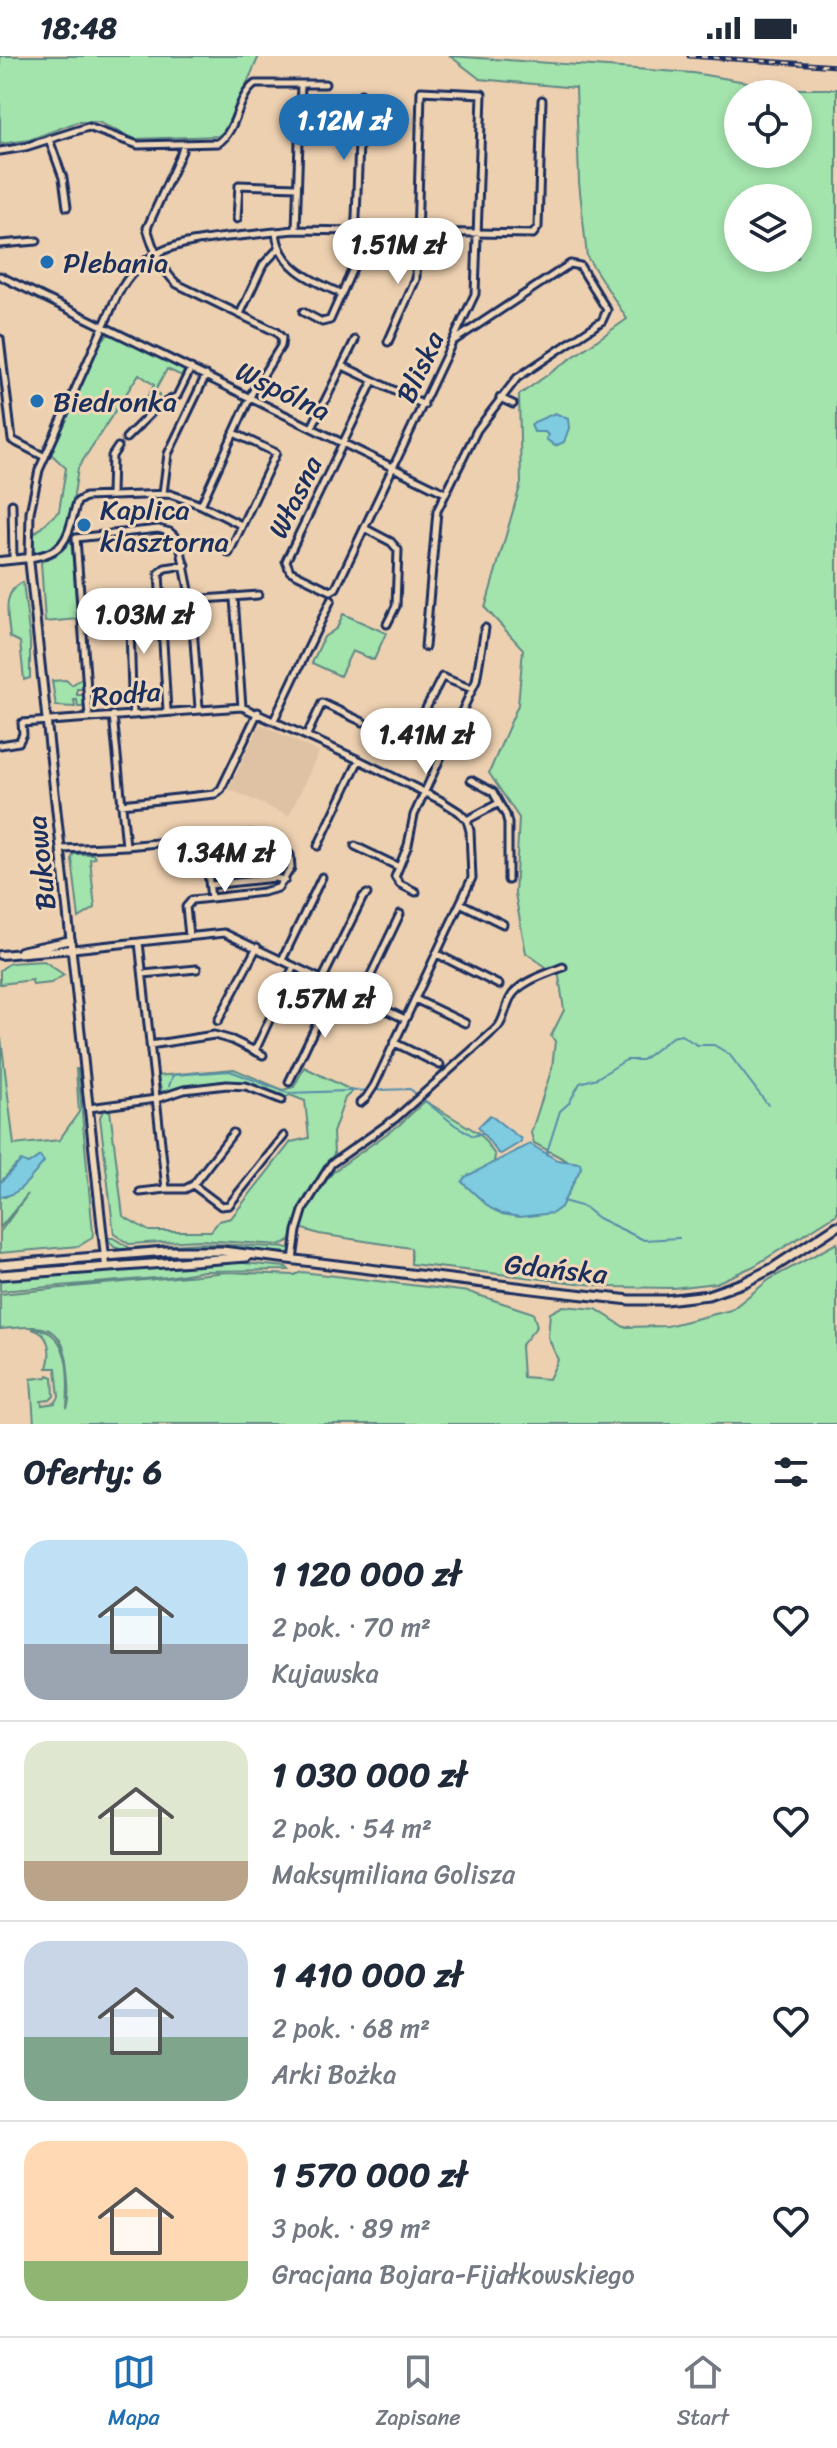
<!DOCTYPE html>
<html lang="pl">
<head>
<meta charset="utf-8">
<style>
	body { margin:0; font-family:Sriracha,sans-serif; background:#f6f6f7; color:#1f2937; height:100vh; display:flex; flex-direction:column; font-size:30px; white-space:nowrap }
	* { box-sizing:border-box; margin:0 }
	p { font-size:26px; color:#747a83 }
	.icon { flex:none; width:44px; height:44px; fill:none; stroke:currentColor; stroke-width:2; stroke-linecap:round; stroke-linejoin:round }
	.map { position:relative; height:1368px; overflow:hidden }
	.side { display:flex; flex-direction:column; background:#fff; flex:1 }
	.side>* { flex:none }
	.fabs { position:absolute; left:724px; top:24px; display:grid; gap:16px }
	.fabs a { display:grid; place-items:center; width:88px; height:88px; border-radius:50%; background:#fff; box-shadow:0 4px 12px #0003; font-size:40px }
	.price { position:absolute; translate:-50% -68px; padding:0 18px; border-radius:28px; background:#fff; color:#222; font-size:26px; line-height:52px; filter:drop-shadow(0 2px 4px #0008) }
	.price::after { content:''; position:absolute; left:50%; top:48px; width:24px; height:18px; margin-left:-12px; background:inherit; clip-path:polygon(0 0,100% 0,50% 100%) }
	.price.active { background:#1f6fb2; color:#fff }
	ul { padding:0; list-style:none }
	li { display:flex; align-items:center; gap:24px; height:200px; padding:0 24px }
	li+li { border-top:2px solid #e0e1e3 }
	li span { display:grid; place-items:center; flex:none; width:224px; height:160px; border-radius:24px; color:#555 }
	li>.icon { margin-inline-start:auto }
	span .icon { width:96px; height:96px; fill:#fffc; stroke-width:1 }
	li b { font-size:34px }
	h2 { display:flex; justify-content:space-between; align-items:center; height:96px; padding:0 24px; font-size:34px }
	.status { display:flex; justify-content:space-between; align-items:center; height:56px; padding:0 40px; background:#fff; direction:ltr }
	.status svg { height:22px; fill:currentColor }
	.tabs { display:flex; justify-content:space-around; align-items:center; height:112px; border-top:2px solid #e0e1e3; background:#fff; font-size:22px; color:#747a83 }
	.tabs a { display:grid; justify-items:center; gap:4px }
	.tabs .active { color:#1f6fb2 }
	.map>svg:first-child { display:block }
	.built { fill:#dfc1a4 }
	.green { fill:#a3e3ac; stroke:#5f8985; stroke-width:2; fill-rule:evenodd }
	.water { fill:#7fcbdf; stroke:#578dab; stroke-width:2 }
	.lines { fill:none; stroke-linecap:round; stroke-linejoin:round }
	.stream { stroke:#578dab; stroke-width:2 }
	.minor-casing { stroke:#1b2f5e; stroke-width:11 }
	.tertiary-casing { stroke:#1b2f5e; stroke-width:12 }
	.secondary-casing { stroke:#1b2f5e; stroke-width:13 }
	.minor { stroke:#f0d7b8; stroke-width:5 }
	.tertiary { stroke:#f0d7b8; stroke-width:6 }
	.secondary { stroke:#f0d7b8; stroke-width:7 }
	.rail-casing { stroke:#1b2f5e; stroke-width:5 }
	.rail { stroke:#f0d7b8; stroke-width:2; stroke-dasharray:6; stroke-linecap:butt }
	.poi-dot { fill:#1f6fb2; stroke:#f0d7b8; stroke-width:3 }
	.labels { text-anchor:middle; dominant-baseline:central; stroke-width:6; stroke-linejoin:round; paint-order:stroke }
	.poi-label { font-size:28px; fill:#1b2f5e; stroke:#f0d7b8; text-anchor:start }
	.street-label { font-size:28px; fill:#1b2f5e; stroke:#f0d7b8 }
</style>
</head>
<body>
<div class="status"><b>18:48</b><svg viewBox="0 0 49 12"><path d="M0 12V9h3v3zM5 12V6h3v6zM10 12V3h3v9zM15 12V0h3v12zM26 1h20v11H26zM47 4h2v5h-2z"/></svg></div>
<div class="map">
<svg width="837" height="1368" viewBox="0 0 837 1368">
	<rect width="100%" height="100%" fill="#edd0b0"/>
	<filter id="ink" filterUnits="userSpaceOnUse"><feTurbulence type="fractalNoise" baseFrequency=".0125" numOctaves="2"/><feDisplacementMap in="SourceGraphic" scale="16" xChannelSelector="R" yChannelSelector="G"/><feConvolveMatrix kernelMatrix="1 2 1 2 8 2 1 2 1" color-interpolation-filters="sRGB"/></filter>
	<g filter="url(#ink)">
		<!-- built -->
		<path class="built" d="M260,668L319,696L289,760L229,733Z"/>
		<!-- green -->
		<path class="green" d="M0,0H259L227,73L218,80L135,83L98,66H77L29,84L0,88Z
			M450,0L693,17L788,33H837V1158L754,1210L716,1227L673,1232L612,1231L411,1208V1192L319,1178L300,1172L311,1142L334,1115L399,1069L425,1045L480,1078L495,1099L494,1106L466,1125L573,1108L534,1087L531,1077L552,1012L555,985L551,980L564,954L559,920L526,897L515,838L519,762L489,717L518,649L523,593L485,552L521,427L519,339L627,263L587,201L579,126L576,32L480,23ZM738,38H798V98H738ZM738,142H798V202H738Z
			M107,279H113L185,313L182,320L167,313L155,335L159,338V343L153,346L147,341L154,329L139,318L78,412L69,471L53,494L36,497L33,495L32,480L59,455L66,412L51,398L99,288Z
			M67,483L71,484L78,563L45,566L41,506L56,499Z
			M23,526L30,585V622L24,624L20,586L10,581C8,559 1,536 23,526Z
			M343,558L386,577L374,604L352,595L340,620L312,607L324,581L337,572Z
			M82,622L84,633H77V639H84L85,648L82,651H78L77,644H74L75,651L56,650L52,625L66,624L72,629Z
			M73,798H93L95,802L90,803L95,852L79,862L72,803Z
			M44,905L64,919L51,927L33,929L32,924L0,928V914L10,907Z
			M1,982L14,1089L59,1084L79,1056L76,1013H78L93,1177L92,1182L79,1190L0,1197V1176L28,1138L0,1172V1140L5,1141L21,1132L28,1108L16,1109L0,1127Z
			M304,1011L353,1035L345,1042L333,1077L334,1098L310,1133L291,1184L281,1189L199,1184L129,1188L114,1178L100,1061L103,1055L110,1054L123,1160L149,1175H211L219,1165L231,1162L291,1086L309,1082L305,1045L290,1039L285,1042L248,1027L222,1025L162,1036L157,1020L234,1013L283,1034L294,1031Z
			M107,1182H113L130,1192L200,1187L289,1192L292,1194L289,1197L200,1190L125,1195L114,1191Z
			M837,1187V1368H34L31,1323L47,1321L48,1319L53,1321L54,1340L50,1344L41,1345L42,1349L55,1347L59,1341L56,1312H47C52,1296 50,1277 32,1273C72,1272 69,1324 67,1352C71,1341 69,1327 68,1314C64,1264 41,1270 0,1273V1238L228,1216L294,1219L302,1216L469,1236L533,1257L537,1270L521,1290L523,1321L549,1323L558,1304L548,1281L550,1257L563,1250L596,1253L624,1271L667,1270L731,1254L770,1223Z
			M233,1206L286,1211L289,1214L204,1215L167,1221L0,1235V1223L178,1208Z"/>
		<!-- water -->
		<path class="water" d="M555,357L568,363L569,372L564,386L555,390L546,383L548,379L545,376H534L531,369L534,366Z
			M490,1059L521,1083V1086L501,1098L498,1097L478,1071Z
			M530,1088L557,1104L580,1107L581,1112L561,1151L553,1157L520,1161L502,1158L490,1152L462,1126L465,1121Z
			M40,1100L44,1106C33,1119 17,1143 0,1140V1127L21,1105L28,1108Z"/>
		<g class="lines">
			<!-- stream -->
			<path class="stream" d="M169,1030L173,1019L230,1015L288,1037L410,1033L455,1069L473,1080L483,1077
				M546,1099L560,1055L569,1047L580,1027L597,1022L626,1004H642L672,981L681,979L697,989H714L729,998L768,1049
				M563,1145L584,1151L598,1162L644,1184L679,1182"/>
			<defs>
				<path id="minor" d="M49,83L63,122L67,151
					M183,88L182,95L147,172C152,190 162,215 177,228L276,276L282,282L281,290L253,335L201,449
					M0,95L25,91L88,71L138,89L218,87C238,74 236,42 255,28H325
					M237,163L239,129L297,131
					M296,174L301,28
					M276,176C279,212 313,225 342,238
					M0,188L37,185
					M0,220L445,437
					M303,256L322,266L330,264L354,210L361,38
					M240,258L263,209L278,193
					M0,283L12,384L45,401
					M343,310L424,349
					M373,325L286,505L290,515L331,535L336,532L475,238L482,38L421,35L416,223L388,286
					M500,342L513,348
					M312,371L355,284
					M126,382L157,351L177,340L191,312
					M163,437L168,398L206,319
					M111,439L112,400L118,391
					M12,448L13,503
					M241,469L201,449L170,438L85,441L77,446C67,480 69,496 29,502L30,456L39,414L117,240C142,192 177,187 227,181C250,179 273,176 296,174L533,178L538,171L542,44
					M366,473L391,486L398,494L396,550L387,568
					M229,497L276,397L234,377
					M234,542L242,651
					M191,544L258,539
					M425,591L437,455L477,374L517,322L602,265L607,254L580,210L570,208L455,284
					M167,655L159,517L165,512L186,509
					M133,657C131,621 131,587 129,551L132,547L159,545
					M113,659L126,790
					M89,661L76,482L158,473L170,476L179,484L191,544L199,652
					M274,664L331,544
					M413,678L442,621L472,633
					M307,679L322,647L363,666
					M0,689L19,686L23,678L22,667L242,651L359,704L440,744L459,756L467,764L470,775L472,822L374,1030L366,1042L360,1047
					M499,747L506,759L508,767V824
					M121,748L215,738L221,733L258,656
					M467,764L499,747L493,736L471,724
					M318,790L359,704
					M355,790L399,811
					M62,793L126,790L251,778L279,788L290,799L291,812L278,832L263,836L211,842
					M210,829L275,822L285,824
					M416,836L400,828L395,821L408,789L414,759L476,625L485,572
					M462,848L503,868
					M189,880L186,851L192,844L211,842L204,783
					M139,886L166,1133H185L193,1129L233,1077
					M73,893L224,877L405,963
					M437,898L499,929
					M282,904L322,821
					M143,918L197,913
					M322,924L363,841L367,838
					M360,942L400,858
					M415,943L465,967
					M218,965L257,891
					M395,987L440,1009
					M150,989L214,979L232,984L263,999
					M255,995L294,910
					M289,1026L335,930
					M89,1052L156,1043L184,1034L227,1029L246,1030L282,1044
					M193,1129L221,1150L229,1149L284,1080
					M140,1136L166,1133
					M293,1204L297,1175L304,1152L331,1108L396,1062L498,971C505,962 505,951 511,941C520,925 547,918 563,911"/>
				<path id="tertiary" d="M0,505L29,502L106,1210
					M20,895L71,884
					M0,899L73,893"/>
				<path id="secondary" d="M0,1209L166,1195H222L549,1235L630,1244H666L708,1239L745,1226L773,1212L837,1170
					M0,1219L247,1201"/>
			</defs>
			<!-- minor casing -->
			<use href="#minor" class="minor-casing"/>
			<!-- tertiary casing -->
			<use href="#tertiary" class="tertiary-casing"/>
			<!-- secondary casing -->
			<use href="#secondary" class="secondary-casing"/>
			<!-- minor -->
			<use href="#minor" class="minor"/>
			<!-- tertiary -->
			<use href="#tertiary" class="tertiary"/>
			<!-- secondary -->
			<use href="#secondary" class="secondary"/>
			<defs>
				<path id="rail" d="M689,0L837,10"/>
			</defs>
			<!-- rail casing -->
			<use href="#rail" class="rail-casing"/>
			<!-- rail -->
			<use href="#rail" class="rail"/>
		</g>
	</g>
	<!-- markers -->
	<g class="poi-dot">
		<circle cx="47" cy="206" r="8"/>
		<circle cx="37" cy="345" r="8"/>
		<circle cx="84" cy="469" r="8"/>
	</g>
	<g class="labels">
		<!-- poi labels -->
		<g class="poi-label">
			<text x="63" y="206">Plebania</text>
			<text x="53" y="345">Biedronka</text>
			<text x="100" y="453">Kaplica<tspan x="100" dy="32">klasztorna</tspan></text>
		</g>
		<!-- street labels -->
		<g class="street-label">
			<text transform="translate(420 311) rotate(-65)">Bliska</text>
			<text transform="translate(283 335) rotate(26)">Wspólna</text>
			<text transform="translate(295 441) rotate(-64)">Własna</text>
			<text transform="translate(126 638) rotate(-5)">Rodła</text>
			<text transform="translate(41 807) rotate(-96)">Bukowa</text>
			<text transform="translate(556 1213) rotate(6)">Gdańska</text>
		</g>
	</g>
</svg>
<div class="fabs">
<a><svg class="icon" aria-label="locate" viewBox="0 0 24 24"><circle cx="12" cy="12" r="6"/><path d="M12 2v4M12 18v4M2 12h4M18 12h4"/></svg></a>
<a><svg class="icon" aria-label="layers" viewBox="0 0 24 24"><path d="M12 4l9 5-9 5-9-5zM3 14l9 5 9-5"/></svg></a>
</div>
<b class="price active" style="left:344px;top:106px">1.12M zł</b>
<b class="price" style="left:398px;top:230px">1.51M zł</b>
<b class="price" style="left:144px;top:600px">1.03M zł</b>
<b class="price" style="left:426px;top:720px">1.41M zł</b>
<b class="price" style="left:225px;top:838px">1.34M zł</b>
<b class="price" style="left:325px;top:984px">1.57M zł</b>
</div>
<section class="side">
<h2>Oferty: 6<svg class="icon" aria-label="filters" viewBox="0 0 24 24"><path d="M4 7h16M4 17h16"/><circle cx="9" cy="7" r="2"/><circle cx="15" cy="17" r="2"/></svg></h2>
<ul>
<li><span style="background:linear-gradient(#bfe0f5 65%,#9aa5b1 0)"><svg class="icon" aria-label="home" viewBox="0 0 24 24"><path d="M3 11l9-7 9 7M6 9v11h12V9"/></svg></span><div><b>1 120 000 zł</b><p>2 pok. · 70 m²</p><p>Kujawska</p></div><svg class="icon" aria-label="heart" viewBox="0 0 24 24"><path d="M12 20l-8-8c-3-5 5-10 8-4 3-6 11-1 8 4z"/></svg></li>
<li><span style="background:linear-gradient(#dfe7d0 75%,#b9a48a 0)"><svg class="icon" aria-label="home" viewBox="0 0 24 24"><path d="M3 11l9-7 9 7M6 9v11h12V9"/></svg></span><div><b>1 030 000 zł</b><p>2 pok. · 54 m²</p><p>Maksymiliana Golisza</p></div><svg class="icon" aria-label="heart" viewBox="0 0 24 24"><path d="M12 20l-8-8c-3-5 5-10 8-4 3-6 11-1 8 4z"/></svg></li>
<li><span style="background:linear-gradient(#c9d6e8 60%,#7fa58c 0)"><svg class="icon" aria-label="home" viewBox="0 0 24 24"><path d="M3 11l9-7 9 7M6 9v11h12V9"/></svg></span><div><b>1 410 000 zł</b><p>2 pok. · 68 m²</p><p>Arki Bożka</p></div><svg class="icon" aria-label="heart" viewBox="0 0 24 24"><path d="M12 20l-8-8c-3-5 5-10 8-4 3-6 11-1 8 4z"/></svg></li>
<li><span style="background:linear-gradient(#ffd9b3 75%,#8fb573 0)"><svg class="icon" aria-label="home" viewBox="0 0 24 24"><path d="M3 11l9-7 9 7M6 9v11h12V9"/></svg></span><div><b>1 570 000 zł</b><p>3 pok. · 89 m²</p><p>Gracjana Bojara-Fijałkowskiego</p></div><svg class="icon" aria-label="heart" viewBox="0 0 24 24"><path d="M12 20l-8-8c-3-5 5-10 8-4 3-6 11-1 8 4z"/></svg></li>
</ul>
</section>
<nav class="tabs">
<a class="active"><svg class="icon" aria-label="map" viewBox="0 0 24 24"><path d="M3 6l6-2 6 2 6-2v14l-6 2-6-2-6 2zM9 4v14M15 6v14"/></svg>Mapa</a>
<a><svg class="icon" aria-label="saved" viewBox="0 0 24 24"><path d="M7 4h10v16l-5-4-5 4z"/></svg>Zapisane</a>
<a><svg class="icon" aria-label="home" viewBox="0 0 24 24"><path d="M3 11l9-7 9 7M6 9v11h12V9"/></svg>Start</a>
</nav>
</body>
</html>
